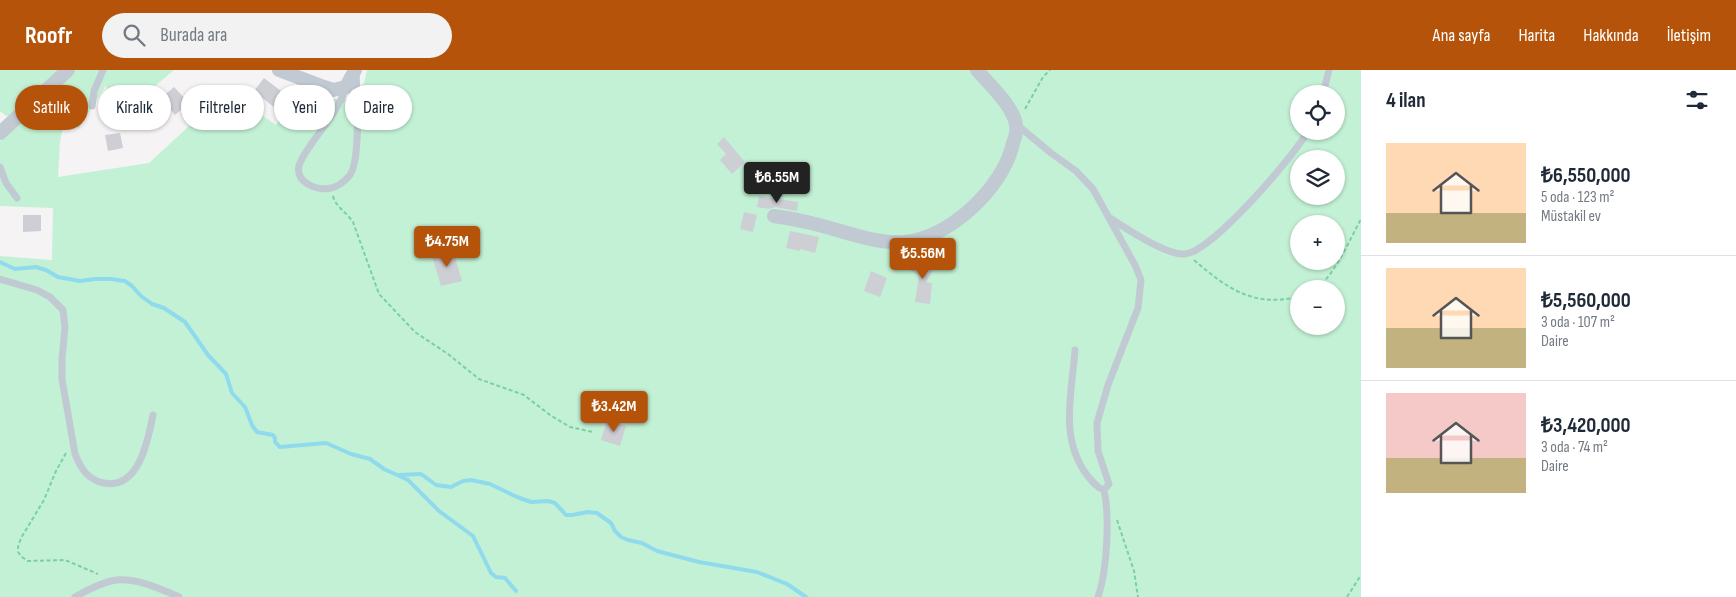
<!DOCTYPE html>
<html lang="tr">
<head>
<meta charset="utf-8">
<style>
	body { margin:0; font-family:"Sofia Sans Condensed",sans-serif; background:#f2f2f3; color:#1f2937; height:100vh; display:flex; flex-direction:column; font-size:19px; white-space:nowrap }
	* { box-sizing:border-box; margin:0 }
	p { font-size:16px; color:#747a83 }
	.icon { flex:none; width:28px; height:28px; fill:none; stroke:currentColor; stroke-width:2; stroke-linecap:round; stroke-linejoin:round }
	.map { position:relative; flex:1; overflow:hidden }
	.side { display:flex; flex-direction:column; background:#fff; width:375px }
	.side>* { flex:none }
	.banner { position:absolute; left:15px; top:15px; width:475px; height:45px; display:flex; gap:10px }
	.buttons { position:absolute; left:1290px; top:15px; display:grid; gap:10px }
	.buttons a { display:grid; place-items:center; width:55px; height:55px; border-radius:50%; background:#fff; box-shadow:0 1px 4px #0004; font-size:25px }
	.price { position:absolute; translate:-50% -42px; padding:0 11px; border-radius:5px; background:#b45309; color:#fff; font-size:16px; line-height:32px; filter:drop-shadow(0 1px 2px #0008) }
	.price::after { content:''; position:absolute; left:50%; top:30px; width:15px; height:11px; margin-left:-8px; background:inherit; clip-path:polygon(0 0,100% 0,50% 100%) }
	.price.active { background:#222; color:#fff }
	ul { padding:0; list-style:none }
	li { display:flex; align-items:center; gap:15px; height:125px; padding:0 25px }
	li+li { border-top:1px solid #e0e1e3 }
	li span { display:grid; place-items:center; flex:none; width:140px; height:100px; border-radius:0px; color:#555 }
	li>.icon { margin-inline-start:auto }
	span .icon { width:60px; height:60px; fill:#fffc; stroke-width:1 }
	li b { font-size:21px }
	h2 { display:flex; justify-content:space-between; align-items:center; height:60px; padding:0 25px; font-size:21px }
	.tag { padding:0 18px; border-radius:22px; background:#fff; box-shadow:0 1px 4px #0004; font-size:18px; line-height:45px }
	.tag.active { background:#b45309; color:#fff }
	header { display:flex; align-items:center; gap:30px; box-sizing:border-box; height:70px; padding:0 25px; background:#b45309; color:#fff }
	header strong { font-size:24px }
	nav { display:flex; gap:28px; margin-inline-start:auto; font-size:18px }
	.search { width:350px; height:45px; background:#f2f2f3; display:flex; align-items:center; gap:12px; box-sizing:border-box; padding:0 18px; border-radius:28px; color:#747a83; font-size:19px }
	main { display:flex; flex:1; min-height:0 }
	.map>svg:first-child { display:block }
	.green { fill:#c3f1d5; fill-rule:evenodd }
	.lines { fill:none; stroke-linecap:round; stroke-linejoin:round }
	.stream { stroke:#90daee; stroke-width:4 }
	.building { fill:#cdcfd5 }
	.path { stroke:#7ad0a6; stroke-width:2; stroke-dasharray:4 2.5; stroke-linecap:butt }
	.service { stroke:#c1cad2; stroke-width:7 }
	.minor { stroke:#c1cad2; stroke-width:14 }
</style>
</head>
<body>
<header>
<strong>Roofr</strong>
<div class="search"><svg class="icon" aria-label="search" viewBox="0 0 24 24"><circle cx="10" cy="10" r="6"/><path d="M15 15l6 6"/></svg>Burada ara</div>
<nav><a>Ana sayfa</a><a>Harita</a><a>Hakkında</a><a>İletişim</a></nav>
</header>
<main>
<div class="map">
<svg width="1361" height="527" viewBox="0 0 1361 527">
	<rect width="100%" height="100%" fill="#f5f3f3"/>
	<!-- green -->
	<path class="green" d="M0,0H60L12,45L6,46L0,41Z
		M75,0H174L142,27L138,23L132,25L125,34L130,40L119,50L117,47L113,46L106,15L79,58L70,53H64L60,71L58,107L149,93L227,21L276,55L299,18L332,29H350L364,13L367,0H1361V527H0V186L52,190L53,138L0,136V71L61,15ZM1299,24H1336V61H1299ZM1299,89H1336V126H1299ZM1299,154H1336V191H1299ZM1299,219H1336V256H1299Z"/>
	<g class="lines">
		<!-- stream -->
		<path class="stream" d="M0,192L15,199L36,197L46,200L58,207L80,211L95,209H111L125,211L132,216L141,226L152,234L164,238L185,252L208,285L226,304L232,323L245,337L252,355L257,362L273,365L275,368V372L280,377L326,373L351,384L370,389L384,399L408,410L439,441L473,466L491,503L496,507L505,508L516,521
			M399,405L421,404L436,415L451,417L463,411L471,410L490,414L517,427L531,432L548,431L555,433L566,445H572L588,442L597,443L611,453L615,461L621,467L628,470L642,473L657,481L699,492L757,502L787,514L806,527"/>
	</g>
	<!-- building -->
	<path class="building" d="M264,8L285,24L275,38L254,21Z
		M174,17L189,33L175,45L161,28Z
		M152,29L158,37L138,50L132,43Z
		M120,63L123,78L108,81L105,65Z
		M724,67L745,92L732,104L720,90L726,84L717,74Z
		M759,126L798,132L797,141L775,137L769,139L757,137Z
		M744,142L757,145L753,162L740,159Z
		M23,145H41V161L23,162Z
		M790,161L819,167L815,183L800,179V181L786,178Z
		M453,180L462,211L441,216L432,186Z
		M920,185L936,196L926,212L932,213L930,234L915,232L919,206L910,200Z
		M871,201L887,208L880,227L864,221Z
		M607,350L626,356L620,376L601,370Z"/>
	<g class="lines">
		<!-- path -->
		<path class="path" d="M1025,39L1043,7L1050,0
			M333,126C335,136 347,143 353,152L379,224L415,262L448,284L479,309L524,325L550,345L570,357L593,362
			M1194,190C1228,219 1252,237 1299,227
			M1317,219C1337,200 1348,173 1361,149
			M66,383L56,401L44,430L21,468L18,477V482L22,487L28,491L65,490L98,504
			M1117,450L1134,501L1138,527
			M1347,527L1361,505"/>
		<!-- service -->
		<path class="service" d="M346,17C339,38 325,55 312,73C308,79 301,88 299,96C295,113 318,121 331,118C338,117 346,110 350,105C361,89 357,23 356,2
			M1323,24L1329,0
			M92,36L94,21L103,0
			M1016,54L1051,83L1076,101L1093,119L1135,195L1141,210L1138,238L1108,315L1097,353L1098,381L1109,414L1104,420C1097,418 1092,411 1087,405C1059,368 1072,322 1075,280
			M0,97L6,113L17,128
			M1110,148C1125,158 1168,186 1185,184C1212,182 1294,86 1308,61
			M0,209L37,220L50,227L63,240L65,257L62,289V309L75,384C81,399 88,410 104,413C139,420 148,370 153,345
			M75,527C86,521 98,514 111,511C133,506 159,518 179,527
			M1098,527C1107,501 1110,447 1104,420"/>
		<!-- minor -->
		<path class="minor" d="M279,0L324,17L333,20L346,17L355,0
			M0,63L68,0
			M774,146C787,148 799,150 811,153C841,160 873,174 904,172C949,169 1004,117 1013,73C1015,68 1017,60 1016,55C1014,37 988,13 977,0"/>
	</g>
</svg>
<div class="buttons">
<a><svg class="icon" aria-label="locate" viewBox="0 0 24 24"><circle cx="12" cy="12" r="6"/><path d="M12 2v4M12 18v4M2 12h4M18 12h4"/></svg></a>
<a><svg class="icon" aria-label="layers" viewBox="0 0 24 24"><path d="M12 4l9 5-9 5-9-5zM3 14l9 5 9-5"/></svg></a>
<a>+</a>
<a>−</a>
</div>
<b class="price active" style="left:777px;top:134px">₺6.55M</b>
<b class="price" style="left:447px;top:198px">₺4.75M</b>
<b class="price" style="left:923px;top:210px">₺5.56M</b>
<b class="price" style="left:614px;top:363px">₺3.42M</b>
<div class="banner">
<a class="tag active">Satılık</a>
<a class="tag">Kiralık</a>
<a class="tag">Filtreler</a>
<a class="tag">Yeni</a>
<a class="tag">Daire</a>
</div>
</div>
<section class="side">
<h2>4 ilan<svg class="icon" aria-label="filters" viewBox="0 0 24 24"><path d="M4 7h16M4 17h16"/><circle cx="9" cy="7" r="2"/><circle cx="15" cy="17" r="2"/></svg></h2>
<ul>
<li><span style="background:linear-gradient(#ffd9b3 70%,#c2b280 0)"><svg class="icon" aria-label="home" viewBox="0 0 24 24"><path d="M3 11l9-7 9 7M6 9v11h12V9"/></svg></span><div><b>₺6,550,000</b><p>5 oda · 123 m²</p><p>Müstakil ev</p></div></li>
<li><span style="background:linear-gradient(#ffd9b3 60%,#c2b280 0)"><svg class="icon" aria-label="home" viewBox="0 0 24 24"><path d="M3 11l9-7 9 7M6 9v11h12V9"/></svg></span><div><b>₺5,560,000</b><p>3 oda · 107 m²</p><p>Daire</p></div></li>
<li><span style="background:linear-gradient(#f6c9c9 65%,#c2b280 0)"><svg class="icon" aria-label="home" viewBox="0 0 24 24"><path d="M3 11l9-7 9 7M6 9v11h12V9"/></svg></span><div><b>₺3,420,000</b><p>3 oda · 74 m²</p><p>Daire</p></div></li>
</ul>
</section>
</main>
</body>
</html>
